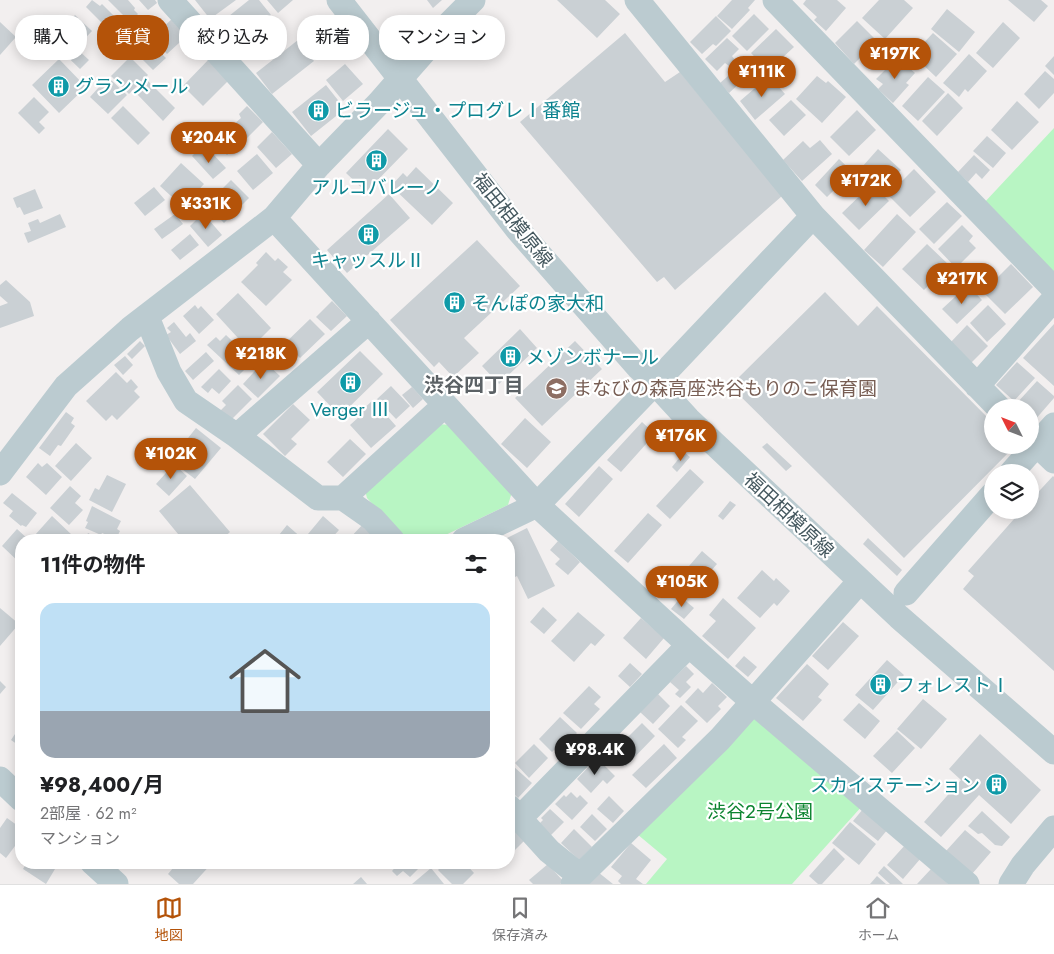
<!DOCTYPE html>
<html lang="ja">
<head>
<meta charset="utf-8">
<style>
	body { margin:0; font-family:Jost,"Noto Sans JP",sans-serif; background:#f2f2f2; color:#202124; height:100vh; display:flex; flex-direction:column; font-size:19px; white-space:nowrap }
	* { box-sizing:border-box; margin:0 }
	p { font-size:16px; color:#757577 }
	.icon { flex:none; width:28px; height:28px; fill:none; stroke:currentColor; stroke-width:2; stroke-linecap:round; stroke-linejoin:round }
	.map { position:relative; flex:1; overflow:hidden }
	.drawer { position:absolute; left:15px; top:534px; width:500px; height:335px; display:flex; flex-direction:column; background:#fff; border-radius:20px; box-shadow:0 2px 12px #0003 }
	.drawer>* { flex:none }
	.hud { position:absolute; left:15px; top:15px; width:500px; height:45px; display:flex; gap:10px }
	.needle { width:32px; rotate:312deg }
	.buttons { position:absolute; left:984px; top:399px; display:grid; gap:10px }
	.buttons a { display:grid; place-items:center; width:55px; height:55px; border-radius:50%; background:#fff; box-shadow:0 2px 12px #0003; font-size:25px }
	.price { position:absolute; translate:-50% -42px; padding:0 11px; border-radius:18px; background:#b45309; color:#fff; font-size:16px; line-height:32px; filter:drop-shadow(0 1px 2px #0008) }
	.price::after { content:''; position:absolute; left:50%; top:30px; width:15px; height:11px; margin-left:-8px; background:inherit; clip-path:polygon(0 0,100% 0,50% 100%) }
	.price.active { background:#222; color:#fff }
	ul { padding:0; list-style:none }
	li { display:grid; align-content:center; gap:10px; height:265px; padding:0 25px }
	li+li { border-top:1px solid #e0e0e0 }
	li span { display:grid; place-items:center; height:155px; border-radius:15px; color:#555 }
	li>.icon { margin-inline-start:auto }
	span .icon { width:90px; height:90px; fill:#fffc; stroke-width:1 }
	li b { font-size:21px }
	h2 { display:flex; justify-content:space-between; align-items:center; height:60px; padding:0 25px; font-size:21px }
	.tag { padding:0 18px; border-radius:20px; background:#fff; box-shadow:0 2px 12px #0003; font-size:18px; line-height:45px }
	.tag.active { background:#b45309; color:#fff }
	.tabs { display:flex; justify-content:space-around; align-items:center; height:70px; border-top:1px solid #e0e0e0; background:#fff; font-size:14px; color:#757577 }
	.tabs a { display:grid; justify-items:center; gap:2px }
	.tabs .active { color:#b45309 }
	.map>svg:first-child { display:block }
	.green { fill:#b8f5c3 }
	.building { fill:#cad0d4 }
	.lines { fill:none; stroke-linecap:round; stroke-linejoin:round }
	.minor { stroke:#bbcbd0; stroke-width:25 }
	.labels { text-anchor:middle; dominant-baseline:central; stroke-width:4.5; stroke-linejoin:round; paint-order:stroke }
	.culture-label { font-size:19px; fill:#0d838f; stroke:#fff; text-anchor:start }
	.street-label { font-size:19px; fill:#45585f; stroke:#fff }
	.education-label { font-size:19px; fill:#785e54; stroke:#fff; text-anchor:start }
	.park-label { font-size:19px; fill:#0c8430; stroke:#fff }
	.neighbourhood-label { font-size:20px; font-weight:bold; fill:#5b6165; stroke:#fff }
</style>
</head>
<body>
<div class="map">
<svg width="1054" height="884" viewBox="0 0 1054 884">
	<rect width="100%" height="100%" fill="#f2efef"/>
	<!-- green -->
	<path class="green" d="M1054,128V272L983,204Z
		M437,424L451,425L512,492L508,505L435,540H405L367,498L365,490Z
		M755,712L863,805L792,884H646L667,859L637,834Z"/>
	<!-- building -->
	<path class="building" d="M92,0L100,6L102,4L120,22L118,24L124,30L116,37L86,7Z
		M108,0H128L135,8L134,10L138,14L130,22Z
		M139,0H155L157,3L148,10Z
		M195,0H236L210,19Z
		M249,0H259L271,15L229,47L214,28Z
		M267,0H293L278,13Z
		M427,0H442L433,8Z
		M557,0H605L620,14L597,38Z
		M732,0H755L748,8L750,10L732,29L717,16Z
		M806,0H837L846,8L826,31L814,20L817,17L803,4Z
		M879,0H904L913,8L885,39L862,18Z
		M1008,0H1041L1048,6L1034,22Z
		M947,9L975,32L959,52L931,29Z
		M754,14L769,29L747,51L732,36Z
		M75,15L92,31L76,48L89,60L80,69L51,41Z
		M176,15L191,32L167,54L152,38Z
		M716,16L731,31L716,46L713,44L702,54L690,42Z
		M857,21L877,41L854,64L835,43Z
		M0,22L16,37L0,55Z
		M1003,22L1020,38L993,68L976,53Z
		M318,28L322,32L307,46L303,41Z
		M776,29L794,47L768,71L751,53Z
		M625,33L665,82L680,72L782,196L675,290L664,277L657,282L520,122Z
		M933,33L957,54L936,77L918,60L923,54L918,49Z
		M142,35L166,58L153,70L130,47Z
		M727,38L739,49L732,56L735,60L729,66L725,63L717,71L705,59Z
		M298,40L314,61L272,94L256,73Z
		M969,54L987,71L968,92L965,89L959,97L943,83Z
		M751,56L761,67L753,74L756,78L745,87L741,82L729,93L720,83Z
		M1054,56V75L1045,66Z
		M130,57L148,75L129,94L111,76Z
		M210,58L230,79L203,106L183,86Z
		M59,59L86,87L59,113L32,85Z
		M899,59L915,73L906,83L909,85L893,103L878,89L883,84L876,79L887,68L889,70Z
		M345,64L363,84L343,101L326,80Z
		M1045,71L1054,79V93L1039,109L1024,94Z
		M769,76L785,94L755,120L740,101Z
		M817,76L826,83L828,81L846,97L822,123L796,99Z
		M108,77L127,95L108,114L90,97Z
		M928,77L945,92L918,121L902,106Z
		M148,81L175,108L163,121L136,93Z
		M326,85L345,109L311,136L292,112Z
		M948,93L963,108L937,136L922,121Z
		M34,97L49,112L39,122L45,128L39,134L18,113Z
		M791,100L806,115L784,136L769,120Z
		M1017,101L1039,122L1012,150L991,130Z
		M123,106L150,133L138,145L111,118Z
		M247,106L263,122L247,138L234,124L241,118L239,114Z
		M857,110L876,130L849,156L830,137Z
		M228,127L241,142L227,155L211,139L221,129L223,131Z
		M388,129L408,149L366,192L346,173Z
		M272,132L292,154L276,168L257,147Z
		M987,136L1006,153L993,168L973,151Z
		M820,140L832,154L802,181L783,160L803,141L810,148Z
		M199,149L208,158L213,154L226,168L213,179L192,156Z
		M878,149L901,170L885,188L862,167Z
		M257,154L273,173L253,190L237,171Z
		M974,155L990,170L982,179L976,173L968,182L958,172Z
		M839,159L859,178L844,194L837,187L827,197L815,185Z
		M181,163L204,184L183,207L160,186Z
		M416,167L453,203L432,225L391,186L403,173L407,177Z
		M914,169L936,192L910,217L888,195Z
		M231,180L249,198L224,223L206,205Z
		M872,184L889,201L859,230L842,213Z
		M154,187L165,200L145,216L134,203Z
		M35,189L43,208L24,215L20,207L17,208L13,198Z
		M389,194L410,218L347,273L327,250Z
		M947,202L962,216L934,244L919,229Z
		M203,213L222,235L208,247L190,226Z
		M60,214L66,227L28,243L24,233L31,231L28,223L38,219L40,223Z
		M175,214L183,224L162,239L154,229Z
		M897,214L916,232L883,267L864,250Z
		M962,225L973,236L969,241L976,248L956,268L938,249Z
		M190,234L199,245L180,260L171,250Z
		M477,240L520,286L464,338L479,353L453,377L439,362L434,367L390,320Z
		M927,244L949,265L924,290L902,269Z
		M266,252L275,261L278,258L288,267L283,272L292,280L266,306L241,282L258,265L256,263Z
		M1011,264L1033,287L1005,314L983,292Z
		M6,280L30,302L34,316L0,328V306L8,303L0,296V285Z
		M968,285L982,300L957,324L942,309Z
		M825,292L858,326L877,306L992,422V445H1016L904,558L730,386Z
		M238,293L271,328L249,350L216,314Z
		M332,301L347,316L331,331L316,317Z
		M195,305L198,309L201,306L214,320L199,334L183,316Z
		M988,305L1006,324L987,342L970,323Z
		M310,319L325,334L300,358L292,350L288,353L281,347Z
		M174,322L186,337L190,333L196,341L180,354L166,335L171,332L167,328Z
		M1054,324V386L1023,358Z
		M967,325L988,346L971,363L950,343Z
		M520,329L537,348L499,384L482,366Z
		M226,335L253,361L239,375L207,345L216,337L220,341Z
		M140,341L145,346L132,359L127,354Z
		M575,341L602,369L542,426L515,398Z
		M360,351L383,374L340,416L317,392Z
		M206,352L214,361L193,380L185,371Z
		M125,356L133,365L123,375L114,365Z
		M264,361L280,376L258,398L243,384Z
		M1017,362L1035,378L1014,401L996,385Z
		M219,369L231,381L219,394L212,388L208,393L201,387Z
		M116,372L127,383L131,379L138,387L134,391L140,397L117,420L112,415L106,421L86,401Z
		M1037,381L1054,396V398L1034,421L1030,417V408H1020L1016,404Z
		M238,385L252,399L230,421L220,411L226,405L222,401Z
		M391,386L410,406L396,419L377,399Z
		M412,387L423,399L413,408L402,395Z
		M373,400L396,426L371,448L350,425L360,416L358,414Z
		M293,404L310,420L291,439L297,444L285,456L263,434Z
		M66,412L74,418L71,423L75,426L61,446L58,445L50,456L39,448Z
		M525,418L551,442L527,468L501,444Z
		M642,422L655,434L621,472L607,460Z
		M196,428L221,448L195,479L182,469L184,466L173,457Z
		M350,439L366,454L343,477L327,462Z
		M76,443L92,458L71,481L55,466Z
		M767,443L792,466L786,471L762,447Z
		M684,452L690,457L677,472L672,467Z
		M38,463L42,467L47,463L62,477L46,495L26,477Z
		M174,464L187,476L169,496L156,484Z
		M599,466L613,479L579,517L565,504Z
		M690,469L704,482L670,519L656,506Z
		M107,475L126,484L112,512L89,500L95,488L99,490Z
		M1053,476L1054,477V671L963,589L974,576L968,571L1022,510H1030V501Z
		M190,485L230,532L221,540H216L212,535L206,540H191L187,536L183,540L159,511Z
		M70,486L81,496L75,503L83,510L69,525L50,508Z
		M12,493L37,513L26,527L22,525L21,526L9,516L13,511L3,503Z
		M730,501L736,505L723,520L718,516Z
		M92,506L121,521L117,529L120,531L116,539L102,533L101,535L85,528L88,522L86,521Z
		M648,513L662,525L628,563L614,551Z
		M52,516L72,535L68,540H40L35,535Z
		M323,516L339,530L330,540H314L308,534Z
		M365,522L379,540H348Z
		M287,525L304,540H275Z
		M527,528L555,586L528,599L517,576L509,580V571L513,569L509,560V540H503Z
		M17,529L29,540H21V564L2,546Z
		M88,533L101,540H85Z
		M868,538L902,570L897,576L863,544Z
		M558,541L580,562L568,575L555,564L560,559L550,550Z
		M702,551L717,564L703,580L705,583L701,589L683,573Z
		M762,570L774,581L776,578L790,591L777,606L774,603L760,618L737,598Z
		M681,597L694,608L684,619L671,609Z
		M723,598L756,628L728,659L702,636L716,621L709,615Z
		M543,607L557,620L544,634L530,622Z
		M0,608L19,624L0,646Z
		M578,612L605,635L595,646L591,643L574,662L551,641Z
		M641,618L664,638L646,659L623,638Z
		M843,622L859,636L828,670L812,656Z
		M744,656L757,667L748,677L735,666Z
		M887,660L904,675L873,710L855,695Z
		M630,663L642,674L630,687L618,676Z
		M807,664L829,684L818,697L822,700L803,721L776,698Z
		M686,666L694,674L686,682L691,687L680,698L675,694L679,690L670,682Z
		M0,681L6,687L0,694Z
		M712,683L727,697L718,706L721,709L707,723L685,702L698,688L703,693Z
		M589,686L601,697L594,704L600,709L581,729L563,713Z
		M658,694L670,706L653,724L640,712Z
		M923,699L947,719L921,749L897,729Z
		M859,703L880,721L865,739L843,720Z
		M681,705L698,721L682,737L686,740L678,748L658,729Z
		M560,717L577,733L561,749L558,746L552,752L539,739Z
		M642,723L655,736L626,766L612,753Z
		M21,725V747L11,740Z
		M897,731L915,748L892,773L873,756Z
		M980,734L1041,790L1011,824L979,795L941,837L924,822L961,780L949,769Z
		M534,744L548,758L529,778L515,763Z
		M664,744L677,758L646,788L632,775Z
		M597,758L615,776L607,784L603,780L591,793L577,779Z
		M513,766L532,783L518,798L509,789V771Z
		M571,792L577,798L580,795L588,803L572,820L555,804L564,795L566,797Z
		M609,796L624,811L613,823L597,809Z
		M550,809L564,822L550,836L539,824L543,820L541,818Z
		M863,809L888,829L878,841L853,821Z
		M982,811L1010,837L1002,846L995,845L982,833L978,834L968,826Z
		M592,814L607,829L595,841L580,827Z
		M7,818L21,828V838L6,858L0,853V828Z
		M850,822L876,844L859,865L832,843Z
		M511,823L526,839L509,856V825Z
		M574,829L592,847L579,860L561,843Z
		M965,830L991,852L972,874L946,851Z
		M631,843L651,860L636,879L643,884H621L618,881L622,876L611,867Z
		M906,844L921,858L903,879L887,865Z
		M834,848L845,859L822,884H818L809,876Z
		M27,862H56L58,864L46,884L23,869Z
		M125,862H139L133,869Z
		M178,862H213L193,884H179L168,874Z
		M400,862H425L410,877L403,871L397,876L392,871Z
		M446,862H464L474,873L463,884H452L438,870Z
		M474,862H488L480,869Z
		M548,864L563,881L560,884H533L529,880Z
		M884,866L903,884H890L878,873Z
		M431,868L444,884H412Z
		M931,869L948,884H917Z
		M598,872L613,884H589Z
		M877,876L886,884H870Z
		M361,877L367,884H353Z"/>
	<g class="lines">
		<!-- minor -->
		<path class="minor" d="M170,0L319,165
			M339,0L518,230L639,368L655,383L688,419L899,617L1054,752
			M637,0L813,216L999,408
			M775,0L1054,289
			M274,218L537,505L689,645L753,702L967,884
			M147,317L169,372L186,401L237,436L318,498H343L373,519L392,540
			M977,386L1054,299
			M237,436L369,321
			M1030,438L1054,461
			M1012,472L1054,425
			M0,473L66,386L130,329L274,218L319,165L379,103L443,30L473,0
			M343,498L445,405
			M464,540L537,505L673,364L813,216
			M906,593L992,495
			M0,779L21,799
			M509,807L549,851L580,876L573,884
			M519,819L689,645
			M92,862L116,884
			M580,876L720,739L860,581
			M1011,884L1023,865L1054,828"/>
	</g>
	<!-- icons -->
	<defs>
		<symbol id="building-disc" viewBox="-11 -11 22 22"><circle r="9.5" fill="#0f9aa8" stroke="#fff"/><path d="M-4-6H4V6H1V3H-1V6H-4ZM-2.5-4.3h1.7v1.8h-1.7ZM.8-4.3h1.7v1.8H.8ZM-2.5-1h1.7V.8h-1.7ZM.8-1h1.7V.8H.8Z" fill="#fff"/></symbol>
		<symbol id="school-disc" viewBox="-11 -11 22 22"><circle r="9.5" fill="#8d6e63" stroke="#fff"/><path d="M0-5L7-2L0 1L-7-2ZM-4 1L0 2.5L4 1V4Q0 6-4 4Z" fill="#fff"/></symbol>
	</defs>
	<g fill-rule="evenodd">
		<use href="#building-disc" x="46" y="74" width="25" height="25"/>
		<use href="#building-disc" x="306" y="98" width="25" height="25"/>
		<use href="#building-disc" x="364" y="148" width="25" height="25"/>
		<use href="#building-disc" x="356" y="222" width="25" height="25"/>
		<use href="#building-disc" x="442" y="290" width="25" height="25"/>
		<use href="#building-disc" x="498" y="344" width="25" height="25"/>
		<use href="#building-disc" x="338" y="370" width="25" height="25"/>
		<use href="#school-disc" x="544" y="376" width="25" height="25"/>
		<use href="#building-disc" x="868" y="672" width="25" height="25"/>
		<use href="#building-disc" x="984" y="772" width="25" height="25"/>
	</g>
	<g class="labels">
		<!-- culture labels -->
		<g class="culture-label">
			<text x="75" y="86">グランメール</text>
			<text x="335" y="110">ビラージュ・プログレⅠ番館</text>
			<text x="377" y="187" text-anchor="middle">アルコバレーノ</text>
			<text x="368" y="260" text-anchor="middle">キャッスルⅡ</text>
			<text x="471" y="303">そんぽの家大和</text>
			<text x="526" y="357">メゾンボナール</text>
			<text x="350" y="409" text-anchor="middle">Verger Ⅲ</text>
			<text x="896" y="685">フォレストⅠ</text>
			<text x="980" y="785" text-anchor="end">スカイステーション</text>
		</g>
		<!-- street labels -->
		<g class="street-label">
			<text transform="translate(513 220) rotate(51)">福田相模原線</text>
			<text transform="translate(789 515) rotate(43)">福田相模原線</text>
		</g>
		<!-- education labels -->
		<g class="education-label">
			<text x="573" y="388">まなびの森高座渋谷もりのこ保育園</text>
		</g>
		<!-- park labels -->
		<g class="park-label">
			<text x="760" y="811">渋谷2号公園</text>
		</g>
		<!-- neighbourhood labels -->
		<g class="neighbourhood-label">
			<text x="474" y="385">渋谷四丁目</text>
		</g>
	</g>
</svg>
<div class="buttons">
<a><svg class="needle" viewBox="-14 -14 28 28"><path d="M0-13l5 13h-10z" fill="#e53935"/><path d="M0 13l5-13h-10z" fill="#757577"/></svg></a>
<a><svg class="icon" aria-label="layers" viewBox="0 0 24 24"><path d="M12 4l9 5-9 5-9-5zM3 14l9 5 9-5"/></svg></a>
</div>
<b class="price" style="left:895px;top:80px">¥197K</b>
<b class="price" style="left:762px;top:98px">¥111K</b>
<b class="price" style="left:209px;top:164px">¥204K</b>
<b class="price" style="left:866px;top:207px">¥172K</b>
<b class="price" style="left:206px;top:230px">¥331K</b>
<b class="price" style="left:962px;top:305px">¥217K</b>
<b class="price" style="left:261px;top:380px">¥218K</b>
<b class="price" style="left:681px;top:462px">¥176K</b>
<b class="price" style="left:171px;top:480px">¥102K</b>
<b class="price" style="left:682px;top:608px">¥105K</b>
<b class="price active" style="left:595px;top:776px">¥98.4K</b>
<div class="hud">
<a class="tag">購入</a>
<a class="tag active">賃貸</a>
<a class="tag">絞り込み</a>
<a class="tag">新着</a>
<a class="tag">マンション</a>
</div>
<section class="drawer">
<h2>11件の物件<svg class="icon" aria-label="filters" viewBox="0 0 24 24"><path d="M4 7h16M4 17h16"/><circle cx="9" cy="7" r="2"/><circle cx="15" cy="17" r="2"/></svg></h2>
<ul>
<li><span style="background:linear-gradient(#bfe0f5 70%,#9aa5b1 0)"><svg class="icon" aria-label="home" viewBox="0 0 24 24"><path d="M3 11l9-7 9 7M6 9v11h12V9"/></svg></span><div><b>¥98,400/月</b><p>2部屋 · 62 m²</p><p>マンション</p></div></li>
</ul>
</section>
</div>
<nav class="tabs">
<a class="active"><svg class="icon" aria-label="map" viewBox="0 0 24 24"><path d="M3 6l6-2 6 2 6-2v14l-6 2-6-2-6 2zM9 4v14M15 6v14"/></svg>地図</a>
<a><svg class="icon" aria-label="saved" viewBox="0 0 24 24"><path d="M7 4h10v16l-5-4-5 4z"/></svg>保存済み</a>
<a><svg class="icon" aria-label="home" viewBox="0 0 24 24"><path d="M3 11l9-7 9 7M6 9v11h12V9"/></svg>ホーム</a>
</nav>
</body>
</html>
